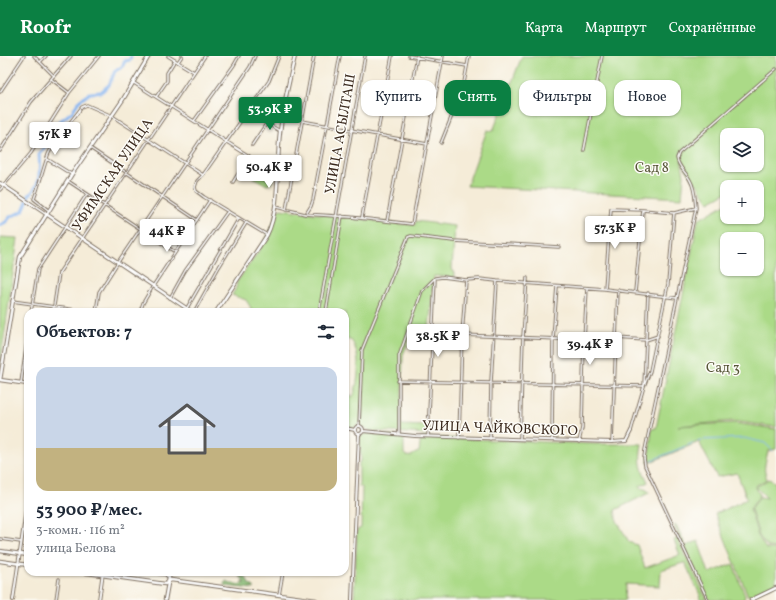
<!DOCTYPE html>
<html lang="ru">
<head>
<meta charset="utf-8">
<style>
	body { margin:0; font-family:Vollkorn,serif; background:#f2f2f3; color:#1f2937; height:100vh; display:flex; flex-direction:column; font-size:15px; white-space:nowrap }
	* { box-sizing:border-box; margin:0 }
	p { font-size:13px; color:#747a83 }
	.icon { flex:none; width:22px; height:22px; fill:none; stroke:currentColor; stroke-width:2; stroke-linecap:round; stroke-linejoin:round }
	.map { position:relative; flex:1; overflow:hidden }
	.side { position:absolute; left:24px; top:252px; width:325px; height:268px; display:flex; flex-direction:column; background:#fff; border-radius:12px; box-shadow:0 1px 3px #0004 }
	.side>* { flex:none }
	.banner { position:absolute; left:361px; top:24px; width:355px; height:36px; display:flex; gap:8px }
	.fabs { position:absolute; left:720px; top:72px; display:grid; gap:8px }
	.fabs a { display:grid; place-items:center; width:44px; height:44px; border-radius:8px; background:#fff; box-shadow:0 1px 3px #0004; font-size:20px }
	.price { position:absolute; translate:-50% -34px; padding:0 9px; border-radius:4px; background:#fff; color:#222; font-size:13px; line-height:26px; filter:drop-shadow(0 1px 2px #0008) }
	.price::after { content:''; position:absolute; left:50%; top:24px; width:12px; height:9px; margin-left:-6px; background:inherit; clip-path:polygon(0 0,100% 0,50% 100%) }
	.price.active { background:#0b8043; color:#fff }
	ul { padding:0; list-style:none }
	li { display:grid; align-content:center; gap:8px; height:212px; padding:0 12px }
	li+li { border-top:1px solid #e0e1e3 }
	li span { display:grid; place-items:center; height:124px; border-radius:12px; color:#555 }
	li>.icon { margin-inline-start:auto }
	span .icon { width:72px; height:72px; fill:#fffc; stroke-width:1 }
	li b { font-size:17px }
	h2 { display:flex; justify-content:space-between; align-items:center; height:48px; padding:0 12px; font-size:17px }
	.pill { padding:0 14px; border-radius:12px; background:#fff; box-shadow:0 1px 3px #0004; font-size:14px; line-height:36px }
	.pill.active { background:#0b8043; color:#fff }
	header { display:flex; align-items:center; gap:24px; box-sizing:border-box; height:56px; padding:0 20px; background:#0b8043; color:#fff }
	header strong { font-size:19px }
	nav { display:flex; gap:22px; margin-inline-start:auto; font-size:14px }
	.map>svg:first-child { display:block }
	.green { fill:#abda87; stroke:#738252; fill-rule:evenodd }
	.forest { fill:#88ba74; stroke:#627249 }
	.lines { fill:none; stroke-linecap:round; stroke-linejoin:round }
	.stream { stroke:#86b5f1; stroke-width:1 }
	.river { stroke:#86b5f1; stroke-width:3 }
	.minor-casing { stroke:#7c6e5f; stroke-width:3.5 }
	.tertiary-casing { stroke:#7c6e5f; stroke-width:4 }
	.secondary-casing { stroke:#7c6e5f; stroke-width:4.5 }
	.minor { stroke:#fff; stroke-width:1.5 }
	.tertiary { stroke:#fff; stroke-width:2 }
	.secondary { stroke:#fff; stroke-width:2.5 }
	.labels { text-anchor:middle; dominant-baseline:central; stroke-width:3; stroke-linejoin:round; paint-order:stroke }
	.street-label { font-size:14px; fill:#3b2a1e; stroke:#fdfcf7 }
	.park-label { font-size:14px; fill:#575638; stroke:#fdfcf7 }
</style>
</head>
<body>
<header>
<strong>Roofr</strong>
<nav><a>Карта</a><a>Маршрут</a><a>Сохранённые</a></nav>
</header>
<div class="map">
<svg width="776" height="544" viewBox="0 0 776 544">
	<rect width="100%" height="100%" fill="#fdfcf7"/>
	<filter id="ink" filterUnits="userSpaceOnUse"><feTurbulence type="fractalNoise" baseFrequency=".025" numOctaves="2"/><feDisplacementMap in="SourceGraphic" scale="8" xChannelSelector="R" yChannelSelector="G"/><feConvolveMatrix kernelMatrix="1 2 1 2 8 2 1 2 1" color-interpolation-filters="sRGB"/></filter>
	<filter id="wash" filterUnits="userSpaceOnUse"><feTurbulence type="fractalNoise" baseFrequency=".012" numOctaves="4" result="noise"/><feDisplacementMap in="SourceGraphic" scale="16" xChannelSelector="R" yChannelSelector="G"/><feGaussianBlur stdDeviation="0.9" result="paint"/><feColorMatrix in="noise" values="0 0 0 0 0 0 0 0 0 0 0 0 0 0 0 0 0 1.4 0 .05"/><feComposite in="paint" operator="in"/></filter>
	<g filter="url(#wash)">
		<rect width="100%" height="100%" fill="#f5ecd8"/>
		<!-- green -->
		<path class="green" d="M522,0H776V371L733,365L678,370L734,367L776,373V393L768,395C766,405 762,413 767,423L755,430L760,439L750,453L758,480L766,493H776V528L748,540L715,458L747,443L737,417L717,421L699,386L648,407L652,373L656,372L698,164L727,147V161H757V131H746L747,125L736,131H727V136L709,146L696,127L693,125L681,104L684,119L682,142L467,130L487,74L493,75ZM727,79H757V109H727ZM727,183H757V213H727Z
			M258,111L272,119L273,123L271,127L267,129L253,121C250,117 252,113 255,111Z
			M281,153L400,168L415,169L416,165L455,170L452,212L455,221L434,220L428,282L410,281L403,299L401,369L427,370V378L371,375L358,369L354,372L347,370L349,350L345,349V335L353,341C359,325 361,300 352,285L347,283L345,285V256H250L251,252L246,244L232,239L236,232L237,226C254,201 270,184 277,155Z
			M0,181L18,182L0,310Z
			M367,377L403,381L404,382V398C410,404 413,397 419,396L421,381L595,388H642C639,406 640,410 648,426L639,431L647,434L649,437L615,454L617,465L629,486L637,489L645,512L680,499L674,484L677,482L707,544H701L700,542L701,541L685,507H683L661,514L660,530L626,528L625,544H354L357,474L361,472L362,431L359,430V406L361,405V398L360,397V380Z
			M769,423L776,427V448H774L776,451V492L767,491L759,480L751,453L760,441L767,442L756,431Z
			M674,469H676L686,490L698,485L709,517L733,508L745,539L744,544H709Z"/>
		<!-- forest -->
		<path class="forest" d="M239,520L246,521L249,528L254,531V533L225,530L224,528L226,525L238,529L245,527L244,526H241L244,524Z"/>
		<g class="lines">
			<!-- stream -->
			<path class="stream" d="M650,405L700,384L744,382L765,387L773,395"/>
			<!-- river -->
			<path class="river" d="M0,169L6,166L10,161L23,155C25,149 28,145 29,139C41,130 40,112 39,97L47,89L54,74L60,65L72,56L79,45L90,37L101,36L109,29L115,15L122,11L125,5L130,4L131,0"/>
		</g>
	</g>
	<g filter="url(#ink)">
		<g class="lines">
			<defs>
				<path id="minor" d="M34,0L54,20
					M168,0L194,16
					M409,0L467,10
					M40,6L46,0
					M178,6L182,0
					M51,23L68,36
					M134,27L249,100L251,103L277,119
					M0,36L24,0
					M156,41L167,25V17L175,4
					M194,65L234,9L239,0
					M302,65L427,88
					M266,67L280,75
					M441,87L463,32L469,0
					M252,89L280,47L283,50
					M90,92L197,164
					M584,94L602,0
					M0,95L31,46L71,0
					M47,103L71,118
					M68,125L175,196
					M233,126L249,100
					M0,134L31,97L69,37L99,0
					M276,151L305,158L350,161L412,168L443,0
					M48,154L34,143C39,129 43,114 48,99C54,84 72,65 82,51L87,49L112,60L203,119
					M286,154L314,0
					M306,158L311,150L313,144L340,0
					M362,161L392,0
					M387,165L417,0
					M267,179L204,141L196,135L195,131L197,125L203,119L269,25L279,0
					M435,222L443,221L466,224L479,223L497,225L605,233L677,242
					M605,233L611,153L643,154L674,157L696,152
					M635,236L643,154
					M170,242L185,215L228,155
					M12,245L90,256
					M187,252L239,162
					M31,256L38,213L87,138
					M53,256L59,217L205,0
					M96,256L99,236L118,206L250,11L255,0
					M140,256L143,247L153,230L210,144
					M194,256L219,211L246,167
					M319,256L365,0
					M326,256L342,160
					M432,279H462L584,284L616,282L646,284L658,280
					M398,325L644,330L648,237
					M21,327L28,279
					M359,370L362,294L408,181L411,180L454,185L559,191
					M631,375L644,330L650,315L668,228L674,157
					M399,378V300L422,235L435,222
					M428,380L435,222
					M459,382L462,279L466,224
					M520,382L523,281L527,222
					M490,383L491,326L497,225
					M552,384L553,283L557,230
					M579,386L582,372L584,284L587,232
					M612,386L618,234
					M0,483L21,486
					M279,539L283,516
					M56,544L59,523
					M708,544L645,410L644,402L645,394L696,152C695,143 695,132 690,124C686,116 678,111 677,102L679,97L776,13"/>
				<path id="tertiary" d="M355 374a4 4 0 1 1 8 0a4 4 0 1 1-8 0Z
					M345,372L355,374
					M363,375L415,380L612,386L626,385L631,375
					M13,544L28,441
					M99,544L103,516
					M352,544L359,378"/>
				<path id="secondary" d="M0,127L192,256
					M216,256L267,179C281,151 276,107 280,76C283,50 289,25 295,0
					M28,328L0,324L20,201L72,118L122,45L149,0
					M0,495L28,499
					M0,505L28,509
					M80,516L165,528L171,524
					M151,516L166,518L169,522
					M171,524L316,544
					M165,544L170,516
					M751,544L776,532"/>
			</defs>
			<!-- minor casing -->
			<use href="#minor" class="minor-casing"/>
			<!-- tertiary casing -->
			<use href="#tertiary" class="tertiary-casing"/>
			<!-- secondary casing -->
			<use href="#secondary" class="secondary-casing"/>
			<!-- minor -->
			<use href="#minor" class="minor"/>
			<!-- tertiary -->
			<use href="#tertiary" class="tertiary"/>
			<!-- secondary -->
			<use href="#secondary" class="secondary"/>
		</g>
	</g>
	<g class="labels">
		<!-- street labels -->
		<g class="street-label">
			<text transform="translate(341 78) rotate(-80)">УЛИЦА АСЫЛТАШ</text>
			<text transform="translate(113 119) rotate(-56)">УФИМСКАЯ УЛИЦА</text>
			<text transform="translate(500 373) rotate(2)">УЛИЦА ЧАЙКОВСКОГО</text>
		</g>
		<!-- park labels -->
		<g class="park-label">
			<text x="652" y="112">Сад 8</text>
			<text x="723" y="312">Сад 3</text>
		</g>
	</g>
</svg>
<div class="fabs">
<a><svg class="icon" aria-label="layers" viewBox="0 0 24 24"><path d="M12 4l9 5-9 5-9-5zM3 14l9 5 9-5"/></svg></a>
<a>+</a>
<a>−</a>
</div>
<b class="price active" style="left:270px;top:75px">53.9K ₽</b>
<b class="price" style="left:55px;top:100px">57K ₽</b>
<b class="price" style="left:269px;top:133px">50.4K ₽</b>
<b class="price" style="left:615px;top:194px">57.3K ₽</b>
<b class="price" style="left:167px;top:197px">44K ₽</b>
<b class="price" style="left:438px;top:302px">38.5K ₽</b>
<b class="price" style="left:590px;top:310px">39.4K ₽</b>
<div class="banner">
<a class="pill">Купить</a>
<a class="pill active">Снять</a>
<a class="pill">Фильтры</a>
<a class="pill">Новое</a>
</div>
<section class="side">
<h2>Объектов: 7<svg class="icon" aria-label="filters" viewBox="0 0 24 24"><path d="M4 7h16M4 17h16"/><circle cx="9" cy="7" r="2"/><circle cx="15" cy="17" r="2"/></svg></h2>
<ul>
<li><span style="background:linear-gradient(#c9d6e8 65%,#c2b280 0)"><svg class="icon" aria-label="home" viewBox="0 0 24 24"><path d="M3 11l9-7 9 7M6 9v11h12V9"/></svg></span><div><b>53 900 ₽/мес.</b><p>3-комн. · 116 m²</p><p>улица Белова</p></div></li>
</ul>
</section>
</div>
</body>
</html>
